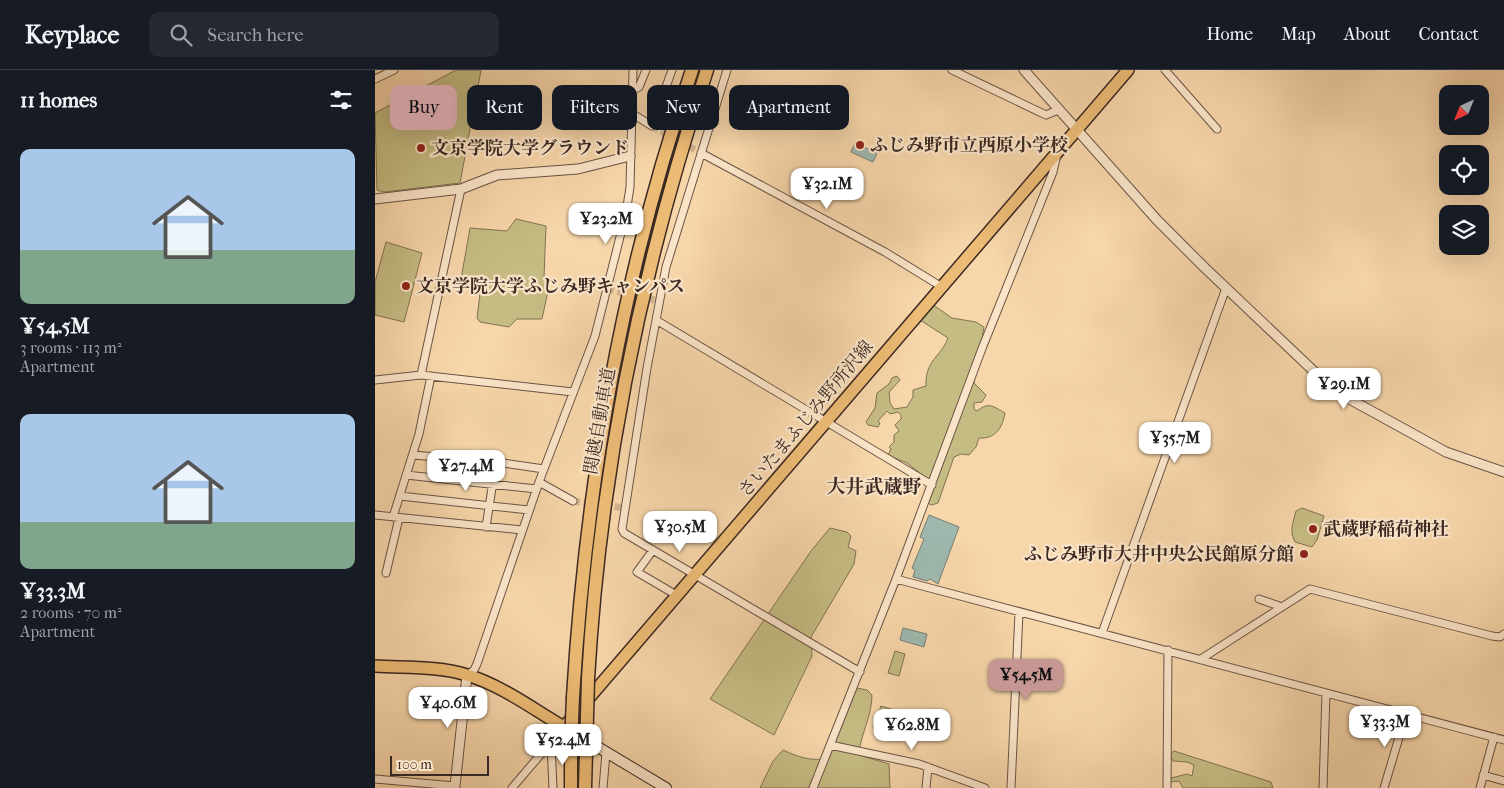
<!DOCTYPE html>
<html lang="en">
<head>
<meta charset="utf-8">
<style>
	body { margin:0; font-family:"IM FELL French Canon","Noto Serif JP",serif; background:#242831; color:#f1f3f6; height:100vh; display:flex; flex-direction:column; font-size:19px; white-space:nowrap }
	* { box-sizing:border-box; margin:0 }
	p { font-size:16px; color:#9ea1a6 }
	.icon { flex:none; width:28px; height:28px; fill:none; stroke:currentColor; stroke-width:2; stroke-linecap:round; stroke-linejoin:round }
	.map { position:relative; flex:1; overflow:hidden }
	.details { display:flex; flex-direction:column; background:#171b24; width:375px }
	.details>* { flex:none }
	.guide { position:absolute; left:15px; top:15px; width:475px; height:45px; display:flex; gap:10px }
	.needle { width:32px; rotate:223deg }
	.tools { position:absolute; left:1064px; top:15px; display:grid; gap:10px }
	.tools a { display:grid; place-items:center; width:50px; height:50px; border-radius:10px; background:#171b24; box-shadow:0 5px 20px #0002; font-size:25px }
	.scale { position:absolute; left:15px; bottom:12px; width:99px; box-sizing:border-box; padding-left:5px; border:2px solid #3b2923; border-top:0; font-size:14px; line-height:18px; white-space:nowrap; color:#3b2923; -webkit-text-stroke:4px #fae4c8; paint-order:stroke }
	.price { position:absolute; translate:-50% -42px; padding:0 11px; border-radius:10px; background:#fff; color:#222; font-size:16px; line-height:32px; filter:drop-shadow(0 1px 2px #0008) }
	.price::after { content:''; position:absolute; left:50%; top:30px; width:15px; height:11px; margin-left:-8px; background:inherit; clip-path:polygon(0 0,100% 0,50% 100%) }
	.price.on { background:#c59692; color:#111 }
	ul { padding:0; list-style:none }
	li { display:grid; align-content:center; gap:10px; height:265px; padding:0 20px }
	li span { display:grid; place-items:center; height:155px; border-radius:10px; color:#555 }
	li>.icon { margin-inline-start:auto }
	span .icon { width:90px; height:90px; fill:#fffc; stroke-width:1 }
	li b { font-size:21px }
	h2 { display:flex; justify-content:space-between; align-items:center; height:60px; padding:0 20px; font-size:21px }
	.chip { padding:0 18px; border-radius:10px; background:#171b24; box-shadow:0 5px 20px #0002; font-size:18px; line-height:45px }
	.chip.on { background:#c59692; color:#111 }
	header { display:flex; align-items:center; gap:30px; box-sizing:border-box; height:70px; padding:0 25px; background:#171b24; border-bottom:1px solid #363941 }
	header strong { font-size:24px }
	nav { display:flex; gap:28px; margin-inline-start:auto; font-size:18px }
	.search { width:350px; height:45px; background:#242831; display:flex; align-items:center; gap:12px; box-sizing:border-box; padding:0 18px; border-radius:10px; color:#9ea1a6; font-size:19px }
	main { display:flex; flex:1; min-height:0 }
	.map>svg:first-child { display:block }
	.green { fill:#c5bc83; stroke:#807253 }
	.water { fill:#9eb8ae; stroke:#767f76 }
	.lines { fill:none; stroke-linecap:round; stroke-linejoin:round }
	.minor-tunnel { stroke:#d1b38f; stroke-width:7; stroke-dasharray:7 3.5; stroke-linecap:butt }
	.minor-casing { stroke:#6a5445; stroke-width:9 }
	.tertiary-casing { stroke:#6a5445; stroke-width:11 }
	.secondary-casing { stroke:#3b2923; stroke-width:12 }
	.primary-casing { stroke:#3b2923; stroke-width:14 }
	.motorway-casing { stroke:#3b2923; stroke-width:15 }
	.minor { stroke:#fae4c8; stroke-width:7 }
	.tertiary { stroke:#fae4c8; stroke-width:9 }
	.secondary { stroke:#fae4c8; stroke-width:10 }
	.primary { stroke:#ecbb75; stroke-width:11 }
	.motorway { stroke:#ecbb75; stroke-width:12 }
	.motorway-bridge-casing { stroke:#3b2923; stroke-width:15; stroke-linecap:butt }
	.motorway-bridge { stroke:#ecbb75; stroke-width:12 }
	.poi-dot { fill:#8f2418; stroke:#fae4c8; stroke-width:2 }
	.labels { text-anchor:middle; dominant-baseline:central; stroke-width:4.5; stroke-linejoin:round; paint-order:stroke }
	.poi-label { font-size:18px; font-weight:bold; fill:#3b2923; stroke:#fae4c8; text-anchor:start }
	.street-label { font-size:18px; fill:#3b2923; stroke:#fae4c8 }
	.neighbourhood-label { font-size:19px; font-weight:bold; fill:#3b2923; stroke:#fae4c8 }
</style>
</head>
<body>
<header>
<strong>Keyplace</strong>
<div class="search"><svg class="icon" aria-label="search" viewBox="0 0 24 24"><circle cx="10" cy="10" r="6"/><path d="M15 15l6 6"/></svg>Search here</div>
<nav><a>Home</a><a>Map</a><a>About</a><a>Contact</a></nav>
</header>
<main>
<section class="details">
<h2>11 homes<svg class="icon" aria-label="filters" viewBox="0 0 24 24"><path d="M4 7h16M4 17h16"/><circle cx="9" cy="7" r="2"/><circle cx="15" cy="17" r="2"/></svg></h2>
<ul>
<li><span style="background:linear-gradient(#a9c7e8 65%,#7fa58c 0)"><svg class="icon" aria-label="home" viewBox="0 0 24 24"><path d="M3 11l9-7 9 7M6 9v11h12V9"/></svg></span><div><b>¥54.5M</b><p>3 rooms · 113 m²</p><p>Apartment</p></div></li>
<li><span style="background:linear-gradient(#a9c7e8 70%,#7fa58c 0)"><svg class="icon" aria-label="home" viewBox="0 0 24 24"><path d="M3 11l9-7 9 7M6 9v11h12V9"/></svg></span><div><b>¥33.3M</b><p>2 rooms · 70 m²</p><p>Apartment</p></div></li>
</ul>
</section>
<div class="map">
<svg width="1129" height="718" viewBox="0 0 1129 718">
	<rect width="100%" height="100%" fill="#f7d6aa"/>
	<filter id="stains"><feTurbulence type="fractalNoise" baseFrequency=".004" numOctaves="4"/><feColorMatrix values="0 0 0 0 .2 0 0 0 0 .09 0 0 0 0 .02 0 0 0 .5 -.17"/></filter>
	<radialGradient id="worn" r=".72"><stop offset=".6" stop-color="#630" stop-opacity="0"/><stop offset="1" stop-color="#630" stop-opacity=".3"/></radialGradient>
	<!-- green -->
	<path class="green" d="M81,0H106L85,113L9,122L2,120L0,43Z
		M141,149L171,156L169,208L175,212L167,249H142L134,257L105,252L102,248L106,215H85L95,158L132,161Z
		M11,172L47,183L29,252L0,245V212Z
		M557,234L577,248L601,252L609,257L599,313L611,325L607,332L599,333V339L602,341C614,331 619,337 630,343C627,359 620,369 604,368L601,377L594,385L586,384L579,387L563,433L556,435L548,429L552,418L551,408L532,393L513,385L516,379L514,377L519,372V365L524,361L520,355L526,349V345L523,342L515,344L512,341L503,351L505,353L503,357L493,355L491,352L500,338L502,323L514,314L517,308L522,306L525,310L514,322L515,333L519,339L532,337L538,327V320L551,316C550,290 566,287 573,268L545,250Z
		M927,438L949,446L942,470L937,477L920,472C914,461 918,453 921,441Z
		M455,458L472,462L476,466L473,477L481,481L479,494L436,567L437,586L399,665L335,629L436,481Z
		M520,581L530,584L524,606L513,603Z
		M482,618L492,620L497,625C497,647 485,665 484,685L514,694L515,718H385L398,691L408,680C423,687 437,692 454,688Z
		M506,636L516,639L508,661L498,658Z
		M799,681L896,712L898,718H808L804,711L795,712L796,708L812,704L817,706L819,695L812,692L798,691L795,684Z"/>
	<!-- water -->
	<path class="water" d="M480,73L502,83L498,92L476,82Z
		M554,445L584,457L563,514L555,509L552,511L538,507L540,500L537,498L549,469L545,467Z
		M528,558L552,564L549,577L525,570Z"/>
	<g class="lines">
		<!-- minor-tunnel -->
		<path class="minor-tunnel" d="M277,56L326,83
			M232,219L284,231
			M198,431L250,438"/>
		<defs>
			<path id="minor" d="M352,0L291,197L272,298L247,459L249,463L485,602
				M577,0L671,45L683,40
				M790,0L842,59
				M0,9L19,0
				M258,20L264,17L271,0
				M258,44L277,56L297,0
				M326,83L510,182L567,217
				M281,250L557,415
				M46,305L86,119
				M0,310L46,305L198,322
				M38,385L121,392L169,399
				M31,405L162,419
				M164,412L198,431
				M25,426L154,440
				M0,445L147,460
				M18,447L44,364L56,306
				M111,457L121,392
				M278,480L262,502L303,526
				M11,503L24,448
				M521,509L1129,670
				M884,529L907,537
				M727,563L851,218
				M826,589L935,519L1117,566L1125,567L1129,564
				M92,605L99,600L102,594L164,412L220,266L251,143L255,117L258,0
				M176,674L178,718
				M455,675L544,694L610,718
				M1108,705L1129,711
				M0,709L80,716V718
				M137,718L189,657
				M228,718L231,683
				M438,718L521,509L608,276L678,102L682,84
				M551,718L553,697
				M636,718L644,542
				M792,718L793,580
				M948,718L951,623
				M1009,718L1031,644
				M1105,718L1119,667"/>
			<path id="tertiary" d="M649,0L782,150L830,198L947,309L969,326L1071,382L1129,402
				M0,129L86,119L122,105L203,99L255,86
				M80,716L92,605"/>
			<path id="secondary" d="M191,658L291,718"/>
			<path id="primary" d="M0,596C30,598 63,596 92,605C126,615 158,639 189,657L753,0"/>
			<path id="motorway" d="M213,609C225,400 266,199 332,0
				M198,627C211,414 247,203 317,0
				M196,718V674
				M210,718L211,682"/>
		</defs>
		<!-- minor casing -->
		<use href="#minor" class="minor-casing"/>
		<!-- tertiary casing -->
		<use href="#tertiary" class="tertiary-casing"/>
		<!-- secondary casing -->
		<use href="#secondary" class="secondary-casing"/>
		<!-- primary casing -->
		<use href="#primary" class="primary-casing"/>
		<!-- motorway casing -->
		<use href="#motorway" class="motorway-casing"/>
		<!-- minor -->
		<use href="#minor" class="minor"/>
		<!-- tertiary -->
		<use href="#tertiary" class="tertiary"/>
		<!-- secondary -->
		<use href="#secondary" class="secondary"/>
		<!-- primary -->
		<use href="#primary" class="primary"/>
		<!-- motorway -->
		<use href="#motorway" class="motorway"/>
		<defs>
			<path id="motorway-bridge" d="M196,674L198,627
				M211,682L213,609"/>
		</defs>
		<!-- motorway-bridge casing -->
		<use href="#motorway-bridge" class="motorway-bridge-casing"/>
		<!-- motorway-bridge -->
		<use href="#motorway-bridge" class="motorway-bridge"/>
	</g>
	<!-- markers -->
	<g class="poi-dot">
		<circle cx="485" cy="75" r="5"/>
		<circle cx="46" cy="78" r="5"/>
		<circle cx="31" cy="216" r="5"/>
		<circle cx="938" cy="459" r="5"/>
		<circle cx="929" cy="484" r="5"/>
	</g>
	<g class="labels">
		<!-- poi labels -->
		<g class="poi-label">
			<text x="495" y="75">ふじみ野市立西原小学校</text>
			<text x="56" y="78">文京学院大学グラウンド</text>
			<text x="41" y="216">文京学院大学ふじみ野キャンパス</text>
			<text x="948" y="459">武蔵野稲荷神社</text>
			<text x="919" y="484" text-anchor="end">ふじみ野市大井中央公民館原分館</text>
		</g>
		<!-- street labels -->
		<g class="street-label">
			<text transform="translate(431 349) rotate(-50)">さいたまふじみ野所沢線</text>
			<text transform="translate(225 351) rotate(-80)">関越自動車道</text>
		</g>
		<!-- neighbourhood labels -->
		<g class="neighbourhood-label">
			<text x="499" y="417">大井武蔵野</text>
		</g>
	</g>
	<rect width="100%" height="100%" filter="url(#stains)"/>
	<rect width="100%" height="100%" fill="url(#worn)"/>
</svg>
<div class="tools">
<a><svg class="needle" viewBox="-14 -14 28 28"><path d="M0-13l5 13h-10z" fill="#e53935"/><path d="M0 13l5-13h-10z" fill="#9ea1a6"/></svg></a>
<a><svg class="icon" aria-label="locate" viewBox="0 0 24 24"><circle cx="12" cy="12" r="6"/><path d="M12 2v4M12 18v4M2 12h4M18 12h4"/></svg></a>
<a><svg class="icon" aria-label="layers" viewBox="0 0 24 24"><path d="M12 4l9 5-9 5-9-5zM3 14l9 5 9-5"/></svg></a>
</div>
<div class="scale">100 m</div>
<b class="price" style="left:452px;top:140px">¥32.1M</b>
<b class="price" style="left:231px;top:175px">¥23.2M</b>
<b class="price" style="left:969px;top:340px">¥29.1M</b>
<b class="price" style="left:800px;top:394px">¥35.7M</b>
<b class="price" style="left:91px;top:422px">¥27.4M</b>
<b class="price" style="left:305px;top:483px">¥30.5M</b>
<b class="price on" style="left:651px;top:631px">¥54.5M</b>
<b class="price" style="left:73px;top:659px">¥40.6M</b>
<b class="price" style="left:1010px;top:678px">¥33.3M</b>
<b class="price" style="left:537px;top:681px">¥62.8M</b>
<b class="price" style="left:188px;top:696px">¥52.4M</b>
<div class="guide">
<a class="chip on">Buy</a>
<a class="chip">Rent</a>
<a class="chip">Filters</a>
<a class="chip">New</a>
<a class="chip">Apartment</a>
</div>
</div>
</main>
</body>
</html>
